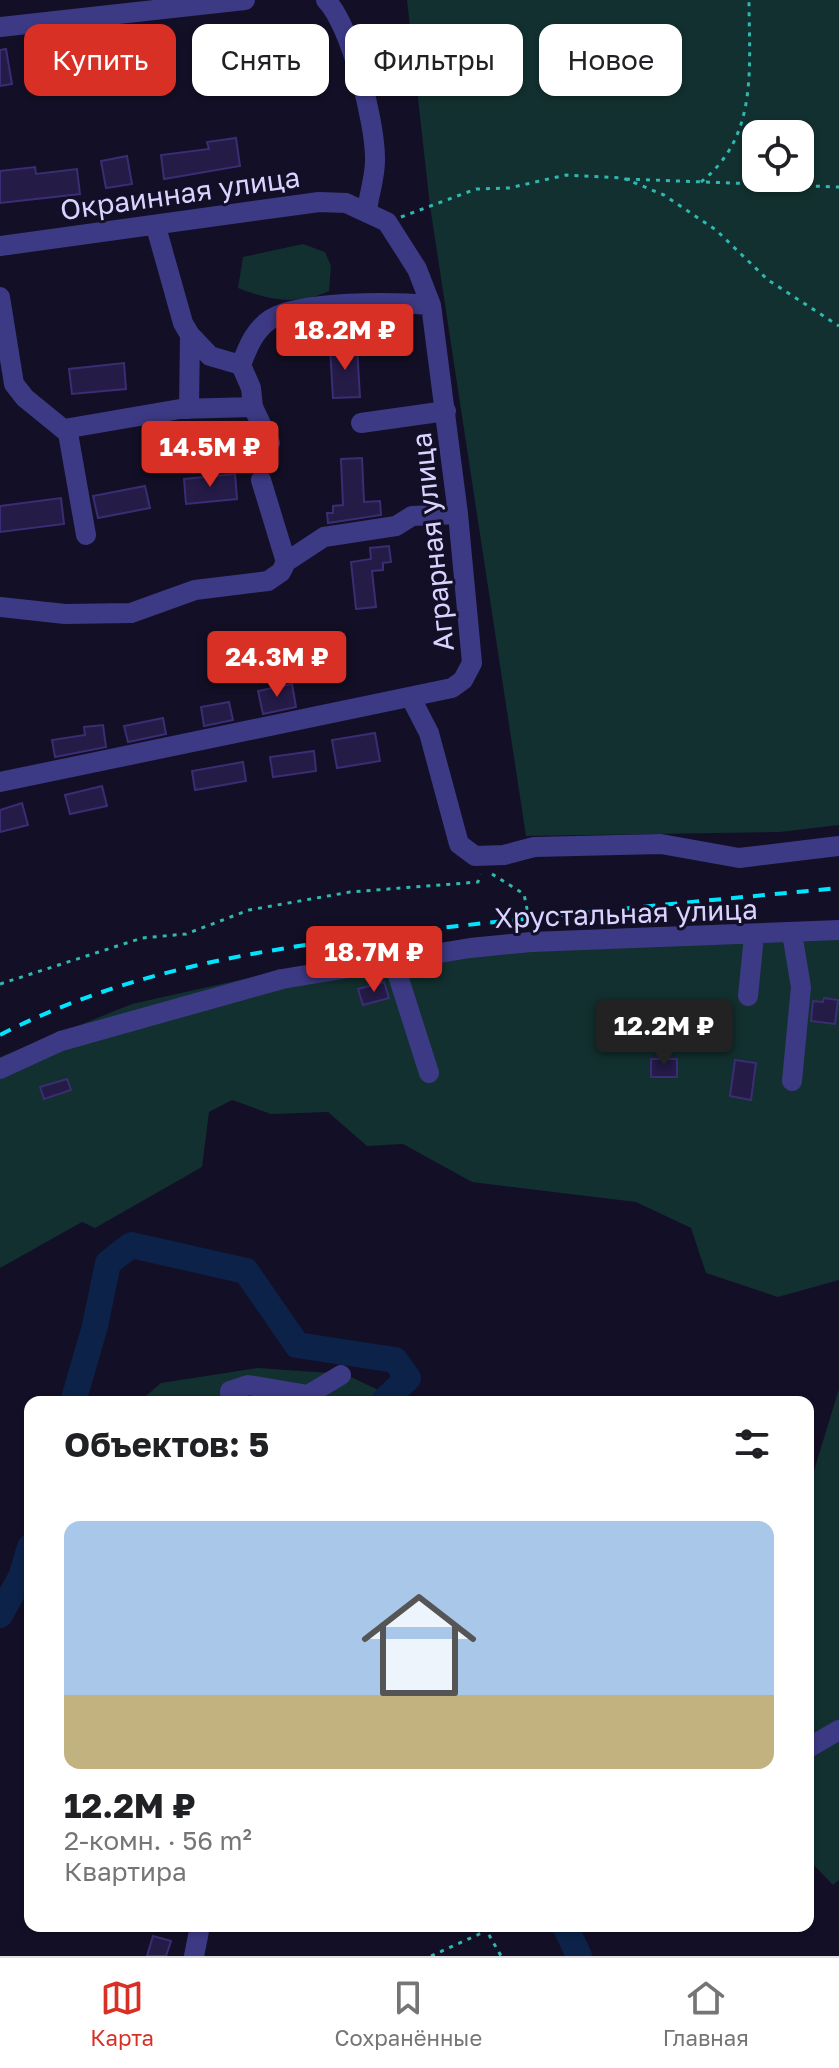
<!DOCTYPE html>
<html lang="ru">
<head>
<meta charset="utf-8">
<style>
	body { margin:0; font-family:"Golos Text",sans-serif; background:#f6f6f6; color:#202124; height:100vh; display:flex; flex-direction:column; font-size:30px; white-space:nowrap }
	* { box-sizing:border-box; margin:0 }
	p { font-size:26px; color:#757577 }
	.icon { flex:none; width:44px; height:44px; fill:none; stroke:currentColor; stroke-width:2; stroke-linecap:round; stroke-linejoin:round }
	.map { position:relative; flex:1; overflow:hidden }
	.drawer { position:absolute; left:24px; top:1396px; width:790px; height:536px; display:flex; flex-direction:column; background:#fff; border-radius:16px; box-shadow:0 2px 6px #0004 }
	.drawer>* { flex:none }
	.top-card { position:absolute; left:24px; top:24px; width:792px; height:72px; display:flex; gap:16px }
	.tools { position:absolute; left:742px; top:120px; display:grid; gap:16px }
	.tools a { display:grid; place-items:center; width:72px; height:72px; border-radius:16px; background:#fff; box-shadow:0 2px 6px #0004; font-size:40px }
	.price { position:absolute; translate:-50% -68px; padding:0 18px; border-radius:8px; background:#d93025; color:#fff; font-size:26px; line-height:52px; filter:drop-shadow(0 2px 4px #0008) }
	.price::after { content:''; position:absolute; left:50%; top:48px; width:24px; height:18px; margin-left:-12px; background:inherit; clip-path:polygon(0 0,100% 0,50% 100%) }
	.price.current { background:#222; color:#fff }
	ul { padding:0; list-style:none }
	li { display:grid; align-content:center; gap:16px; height:424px; padding:0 40px }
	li+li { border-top:2px solid #e0e0e0 }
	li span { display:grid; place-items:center; height:248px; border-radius:16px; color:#555 }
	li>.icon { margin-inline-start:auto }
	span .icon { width:144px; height:144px; fill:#fffc; stroke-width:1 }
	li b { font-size:34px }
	h2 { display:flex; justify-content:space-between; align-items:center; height:96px; padding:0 40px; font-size:34px }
	.chip { padding:0 28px; border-radius:16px; background:#fff; box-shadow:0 2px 6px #0004; font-size:28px; line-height:72px }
	.chip.current { background:#d93025; color:#fff }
	.tabs { display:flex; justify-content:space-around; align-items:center; height:112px; border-top:2px solid #e0e0e0; background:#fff; font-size:22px; color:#757577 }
	.tabs a { display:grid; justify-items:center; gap:4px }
	.tabs .current { color:#d93025 }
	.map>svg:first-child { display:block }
	.green { fill:#12302f; fill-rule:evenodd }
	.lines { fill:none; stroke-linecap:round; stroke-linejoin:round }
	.river { stroke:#0c2248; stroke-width:26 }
	.building { fill:#241b47; stroke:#3b2d73; stroke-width:2 }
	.path { stroke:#2fb8b0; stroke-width:3; stroke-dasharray:4 6; stroke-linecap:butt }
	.minor { stroke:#3d3a85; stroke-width:20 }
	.rail { stroke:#00e5ff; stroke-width:4; stroke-dasharray:12 10; stroke-linecap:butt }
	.labels { text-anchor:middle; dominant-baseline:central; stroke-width:6; stroke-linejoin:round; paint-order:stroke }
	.street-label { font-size:28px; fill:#d9d4ff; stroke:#130f26 }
</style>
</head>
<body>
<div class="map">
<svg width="839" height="1956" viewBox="0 0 839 1956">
	<rect width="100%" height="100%" fill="#130f26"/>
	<!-- green -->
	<path class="green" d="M407,0H839V825L780,832L526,836L430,206ZM756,134H800V178H756Z
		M303,244L325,252L331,266L329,291C298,306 268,300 238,288L243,257Z
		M839,924V1280L778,1297L706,1273L691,1228L636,1202L472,1182L403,1144L367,1146L328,1112L271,1114L232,1100L209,1112L202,1167L95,1228L82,1222L0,1268V1057L132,1004L275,972L434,946L630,928Z
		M258,1368L345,1374L403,1402H139L161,1383Z
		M839,1389V1880L833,1885L808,1859V1490Z"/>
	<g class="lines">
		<!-- river -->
		<path class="river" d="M73,1402L95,1326L108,1263L131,1245L246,1271L297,1345L395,1360L408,1378L383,1402
			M0,1615L21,1577L30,1547
			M565,1926L579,1956"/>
	</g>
	<!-- building -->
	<path class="building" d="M130,39L133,63L106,67L103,43Z
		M6,49L12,84L0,86V50Z
		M236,138L240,166L164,179L161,155L209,149L207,142Z
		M127,156L132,184L106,188L101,161Z
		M35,167L36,174L77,169L80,194L0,203V171Z
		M357,346L360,397L333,398L330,348Z
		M124,363L126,389L72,394L69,369Z
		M362,458L364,502L380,501L381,515L328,523L327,513H333V506L343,505L341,459Z
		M235,474L237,499L186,504L184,479Z
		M145,486L150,508L98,518L93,496Z
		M61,498L64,524L0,532V506Z
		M389,546L391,562L383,563V570L372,571L376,607L356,609L351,562L371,559L370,548Z
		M292,684L296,707L263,714L258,691Z
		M229,702L233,720L204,726L201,707Z
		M163,718L166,734L128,742L124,726Z
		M103,725L106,747L55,757L52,740L85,735L84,727Z
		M375,733L380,761L337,768L332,740Z
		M314,751L316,771L273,777L270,757Z
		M243,762L246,781L195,790L192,771Z
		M102,786L107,806L70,814L65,795Z
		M22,803L28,825L0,832V810Z
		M384,982L389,998L363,1005L358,989Z
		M824,998L838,1000L835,1024L811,1021L813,1001L823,1002Z
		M651,1059H677V1077H651Z
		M735,1060L756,1063L751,1100L730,1096Z
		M67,1079L71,1090L44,1099L40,1087Z
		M153,1936L171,1941L166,1956H147Z"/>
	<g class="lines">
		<!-- path -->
		<path class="path" d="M626,179L839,187
			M701,182C759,136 749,67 749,0
			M401,217L476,189L509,188L566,175L623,178L664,195L716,230L768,280L839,326
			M492,874L524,894L530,924
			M0,984L142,938L186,934L249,910L350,892L478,882L480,874
			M484,1926L501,1956
			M431,1956L486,1931"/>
		<!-- minor -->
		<path class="minor" d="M326,0C351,27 376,124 375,161C375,177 369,194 367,211
			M0,27L245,0
			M156,227L183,323L190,335L210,356L241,365L251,388L253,407L270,443
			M0,246L319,202L346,203L387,222L417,269L431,305L458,514L472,663L463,680L452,688L0,782
			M0,297L14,384L25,398L68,433L86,535
			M241,365C248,347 254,330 271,319C301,300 395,302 431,305
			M189,409L190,335
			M361,423L446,411
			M64,429L180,409L253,407
			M286,562L324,537L396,526L412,516L458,514
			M0,607L65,614L131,613L195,590L268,581L281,572L286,562L261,480
			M411,698L429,733L459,844L475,856L504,855L534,847L661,844L739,858L839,846
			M792,933L801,987L792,1081
			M394,963L429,1073
			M748,996L754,936
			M0,1069L61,1041L282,979L470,948L531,942L839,930
			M231,1402L230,1391L248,1385L308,1395L341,1375
			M808,1748L839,1730
			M194,1956L200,1926"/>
		<!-- rail -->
		<path class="rail" d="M0,1035C141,962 303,943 458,926C585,912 712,900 839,888"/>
	</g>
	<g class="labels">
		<!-- street labels -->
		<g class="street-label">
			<text transform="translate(180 193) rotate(-8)">Окраинная улица</text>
			<text transform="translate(432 542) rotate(-96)">Аграрная улица</text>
			<text transform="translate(626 913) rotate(-2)">Хрустальная улица</text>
		</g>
	</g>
</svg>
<div class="tools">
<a><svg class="icon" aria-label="locate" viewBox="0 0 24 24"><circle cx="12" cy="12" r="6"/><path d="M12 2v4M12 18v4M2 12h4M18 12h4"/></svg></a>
</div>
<b class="price" style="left:345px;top:372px">18.2M ₽</b>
<b class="price" style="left:210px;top:489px">14.5M ₽</b>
<b class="price" style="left:277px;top:699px">24.3M ₽</b>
<b class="price" style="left:374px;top:994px">18.7M ₽</b>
<b class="price current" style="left:664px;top:1068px">12.2M ₽</b>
<div class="top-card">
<a class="chip current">Купить</a>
<a class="chip">Снять</a>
<a class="chip">Фильтры</a>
<a class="chip">Новое</a>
</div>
<section class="drawer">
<h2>Объектов: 5<svg class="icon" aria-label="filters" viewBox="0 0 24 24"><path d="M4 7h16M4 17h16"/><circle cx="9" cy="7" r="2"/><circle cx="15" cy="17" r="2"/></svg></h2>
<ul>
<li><span style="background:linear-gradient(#a9c7e8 70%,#c2b280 0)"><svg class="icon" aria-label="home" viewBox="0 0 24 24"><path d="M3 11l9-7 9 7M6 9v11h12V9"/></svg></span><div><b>12.2M ₽</b><p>2-комн. · 56 m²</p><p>Квартира</p></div></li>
</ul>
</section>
</div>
<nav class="tabs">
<a class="current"><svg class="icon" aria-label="map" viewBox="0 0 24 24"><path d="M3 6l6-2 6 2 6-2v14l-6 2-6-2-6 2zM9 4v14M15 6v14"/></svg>Карта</a>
<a><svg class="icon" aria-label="saved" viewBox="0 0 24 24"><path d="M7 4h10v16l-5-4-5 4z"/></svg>Сохранённые</a>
<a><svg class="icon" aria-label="home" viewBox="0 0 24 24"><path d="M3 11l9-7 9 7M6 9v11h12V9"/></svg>Главная</a>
</nav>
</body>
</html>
